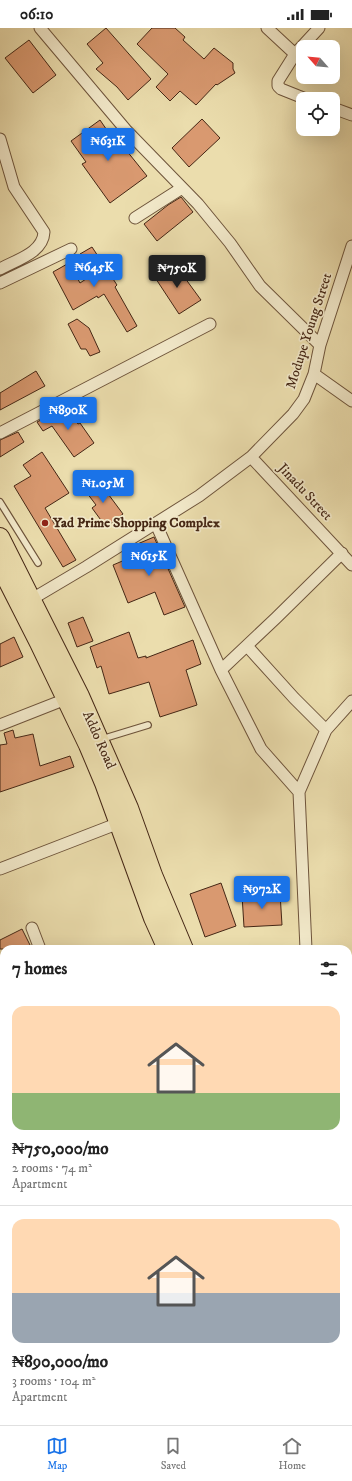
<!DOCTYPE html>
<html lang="en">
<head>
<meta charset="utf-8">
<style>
	body { margin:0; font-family:"IM FELL DW Pica",serif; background:#f6f6f6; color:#222; height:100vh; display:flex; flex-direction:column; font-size:15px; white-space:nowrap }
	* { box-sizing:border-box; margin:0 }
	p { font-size:13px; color:#767676 }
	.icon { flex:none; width:22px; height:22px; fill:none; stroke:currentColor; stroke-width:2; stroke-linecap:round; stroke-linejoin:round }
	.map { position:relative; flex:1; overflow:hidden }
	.side { position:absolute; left:0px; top:917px; width:352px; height:480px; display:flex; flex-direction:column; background:#fff; border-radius:12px 12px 0 0; box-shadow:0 4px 16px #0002 }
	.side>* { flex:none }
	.needle { width:26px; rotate:297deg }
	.fabs { position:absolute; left:296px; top:12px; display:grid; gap:8px }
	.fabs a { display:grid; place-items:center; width:44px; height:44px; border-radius:8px; background:#fff; box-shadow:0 4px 16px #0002; font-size:20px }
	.price { position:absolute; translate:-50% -34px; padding:0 9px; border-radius:4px; background:#1a73e8; color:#fff; font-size:13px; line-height:26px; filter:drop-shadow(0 1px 2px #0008) }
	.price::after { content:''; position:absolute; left:50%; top:24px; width:12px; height:9px; margin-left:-6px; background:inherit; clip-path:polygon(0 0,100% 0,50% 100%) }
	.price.current { background:#222; color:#fff }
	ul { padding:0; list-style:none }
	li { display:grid; align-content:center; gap:8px; height:212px; padding:0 12px }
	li+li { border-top:1px solid #e0e0e0 }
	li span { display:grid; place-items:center; height:124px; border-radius:12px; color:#555 }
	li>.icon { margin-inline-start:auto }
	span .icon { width:72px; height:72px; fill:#fffc; stroke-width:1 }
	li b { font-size:17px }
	h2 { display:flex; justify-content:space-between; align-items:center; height:48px; padding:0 12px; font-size:17px }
	.status { display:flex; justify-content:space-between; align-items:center; height:28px; padding:0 20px; background:#fff; direction:ltr }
	.status svg { height:11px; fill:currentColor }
	.tab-bar { display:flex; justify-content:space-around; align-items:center; height:56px; border-top:1px solid #e0e0e0; background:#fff; font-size:11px; color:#767676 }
	.tab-bar a { display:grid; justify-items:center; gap:2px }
	.tab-bar .current { color:#1a73e8 }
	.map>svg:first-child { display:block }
	.building { fill:#d99970; stroke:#452715 }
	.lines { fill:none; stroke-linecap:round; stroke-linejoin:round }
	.service-casing { stroke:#6e543b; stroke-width:8 }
	.minor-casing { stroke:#6e543b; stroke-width:13 }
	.primary-casing { stroke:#452715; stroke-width:20 }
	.service { stroke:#f2e9ca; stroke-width:5.5 }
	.minor { stroke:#f2e9ca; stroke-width:11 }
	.primary { stroke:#ebddad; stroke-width:18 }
	.poi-dot { fill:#8f2418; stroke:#f2e9ca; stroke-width:1.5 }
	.labels { text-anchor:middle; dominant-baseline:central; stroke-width:3.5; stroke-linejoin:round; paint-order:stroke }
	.street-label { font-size:14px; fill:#452715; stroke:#f2e9ca }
	.poi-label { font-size:14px; font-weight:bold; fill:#452715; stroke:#f2e9ca; text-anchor:start }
</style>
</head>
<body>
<div class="status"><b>06:10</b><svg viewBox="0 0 49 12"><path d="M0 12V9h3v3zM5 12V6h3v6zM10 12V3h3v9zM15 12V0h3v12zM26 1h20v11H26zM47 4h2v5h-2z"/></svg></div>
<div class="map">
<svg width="352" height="1397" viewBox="0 0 352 1397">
	<rect width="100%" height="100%" fill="#ebddad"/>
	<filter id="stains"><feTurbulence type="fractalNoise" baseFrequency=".005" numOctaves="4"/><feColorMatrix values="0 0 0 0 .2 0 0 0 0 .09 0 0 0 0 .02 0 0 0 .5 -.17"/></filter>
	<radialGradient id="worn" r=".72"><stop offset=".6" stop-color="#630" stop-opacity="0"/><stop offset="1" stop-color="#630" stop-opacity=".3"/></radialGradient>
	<!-- building -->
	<path class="building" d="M106,0L151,51L128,72L117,59L96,41L103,35L87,16Z
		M152,0H175L185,9L183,12L204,31L214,20L233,35V41L235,45L217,57L216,56L196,77L180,63L170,73L156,59L168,46L137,16Z
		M29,12L56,47L33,65L5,30Z
		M202,91L220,110L189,139L172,120Z
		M100,92L115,114L118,112L147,148L110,175L82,136L86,134L71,113Z
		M181,169L193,184L157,213L144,196L168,177Z
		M92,219L117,257L115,259L137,298L127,304L104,266L98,270L97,268L73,282L53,244L69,235L80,255L95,245L80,226Z
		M174,235L201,272L179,286L154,248Z
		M77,291L89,300L100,324L90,328L86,321H81L68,296Z
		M36,343L45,358L0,382V365Z
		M66,379L78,396L80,395L94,415L74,429L52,398L43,403L37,394Z
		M18,404L24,414L0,429V412Z
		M42,424L69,465L45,480L76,532L63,539L14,458L31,448L23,437Z
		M97,451L123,486L106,499L92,480L96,477L84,461Z
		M154,509L185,579L164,587L155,564L128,575L113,537L139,526L135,517Z
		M83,589L93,613L77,619L68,595Z
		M129,604L138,630L146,628V630L193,612L201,636L186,642L197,677L160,689L149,654L109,666L101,638L97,640L90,619Z
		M14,609L23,629L0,639V616Z
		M13,702L15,710L33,706L40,738L70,728L74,739L0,764V717L7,716L4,705Z
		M221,855L236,898L205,909L190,866Z
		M280,865L282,897L244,899L242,867Z
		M22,901L32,921H0V912Z"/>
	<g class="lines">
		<defs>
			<path id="service" d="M0,474L38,535
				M102,711L148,697
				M348,1013L352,1005"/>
			<path id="minor" d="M40,0L126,102L198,176L230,215L260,258L320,317
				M267,0L295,26
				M306,71L281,61L278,58V53L295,26L319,0
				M333,80L352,87
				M0,111L14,159L44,204C43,225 16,232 0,241
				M135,190L182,160
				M0,255L71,221
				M314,346L352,373
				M0,405L210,296
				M251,429L352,537
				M156,496L221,642L261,721L299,764
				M32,571L86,539L199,468L251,429L293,386L304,371L314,346L320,317L352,218
				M247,618L294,670L326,702
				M221,642L276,590L342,525
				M0,697L66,671
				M0,841L119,795
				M32,900L40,921
				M306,921L299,764L326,702L352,673
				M0,1058L4,1067
				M0,1077L4,1074
				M0,1322L4,1314
				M229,1397L232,1393"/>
			<path id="primary" d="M0,509L80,668L129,780L153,847L184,921
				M0,538L39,615L88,717L104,755L153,890L167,921
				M348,1062L352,1065
				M348,1084L352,1087"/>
		</defs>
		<!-- service casing -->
		<use href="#service" class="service-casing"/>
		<!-- minor casing -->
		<use href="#minor" class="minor-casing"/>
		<!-- primary casing -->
		<use href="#primary" class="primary-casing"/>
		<!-- service -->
		<use href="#service" class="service"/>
		<!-- minor -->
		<use href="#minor" class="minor"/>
		<!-- primary -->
		<use href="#primary" class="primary"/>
	</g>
	<!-- markers -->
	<circle class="poi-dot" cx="45" cy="495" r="4"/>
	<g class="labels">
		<!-- street labels -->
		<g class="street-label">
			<text transform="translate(309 303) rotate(-72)">Modupe Young Street</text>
			<text transform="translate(305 464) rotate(47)">Jinadu Street</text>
			<text transform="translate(99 712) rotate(66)">Addo Road</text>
		</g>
		<!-- poi labels -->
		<g class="poi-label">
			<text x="53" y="495">Yad Prime Shopping Complex</text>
		</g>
	</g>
	<rect width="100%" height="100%" filter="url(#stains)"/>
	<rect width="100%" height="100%" fill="url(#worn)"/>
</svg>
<div class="fabs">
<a><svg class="needle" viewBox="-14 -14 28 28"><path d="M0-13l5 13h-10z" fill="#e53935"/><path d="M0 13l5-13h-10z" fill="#767676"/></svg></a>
<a><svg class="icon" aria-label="locate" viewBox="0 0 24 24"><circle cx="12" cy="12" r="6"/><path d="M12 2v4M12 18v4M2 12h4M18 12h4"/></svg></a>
</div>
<b class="price" style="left:108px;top:134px">₦631K</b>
<b class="price" style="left:94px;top:260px">₦645K</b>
<b class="price current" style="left:177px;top:261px">₦750K</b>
<b class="price" style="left:68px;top:403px">₦890K</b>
<b class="price" style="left:103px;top:476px">₦1.05M</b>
<b class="price" style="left:149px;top:549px">₦615K</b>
<b class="price" style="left:262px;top:882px">₦972K</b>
<section class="side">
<h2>7 homes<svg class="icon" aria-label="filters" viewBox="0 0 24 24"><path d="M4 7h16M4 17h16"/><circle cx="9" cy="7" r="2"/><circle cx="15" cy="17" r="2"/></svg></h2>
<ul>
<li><span style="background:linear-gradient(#ffd9b3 70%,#8fb573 0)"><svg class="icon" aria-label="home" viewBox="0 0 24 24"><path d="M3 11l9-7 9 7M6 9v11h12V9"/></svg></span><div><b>₦750,000/mo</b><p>2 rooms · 74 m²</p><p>Apartment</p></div></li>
<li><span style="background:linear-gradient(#ffd9b3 60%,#9aa5b1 0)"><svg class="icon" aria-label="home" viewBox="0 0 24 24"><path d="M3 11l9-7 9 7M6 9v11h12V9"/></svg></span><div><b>₦890,000/mo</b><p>3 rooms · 104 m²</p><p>Apartment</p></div></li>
</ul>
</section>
</div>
<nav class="tab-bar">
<a class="current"><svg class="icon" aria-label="map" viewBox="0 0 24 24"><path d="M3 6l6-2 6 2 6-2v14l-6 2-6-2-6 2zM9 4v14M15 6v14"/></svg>Map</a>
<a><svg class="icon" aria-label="saved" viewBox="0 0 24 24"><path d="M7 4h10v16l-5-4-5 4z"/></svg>Saved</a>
<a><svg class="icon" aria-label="home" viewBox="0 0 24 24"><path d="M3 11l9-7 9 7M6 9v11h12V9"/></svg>Home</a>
</nav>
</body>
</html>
